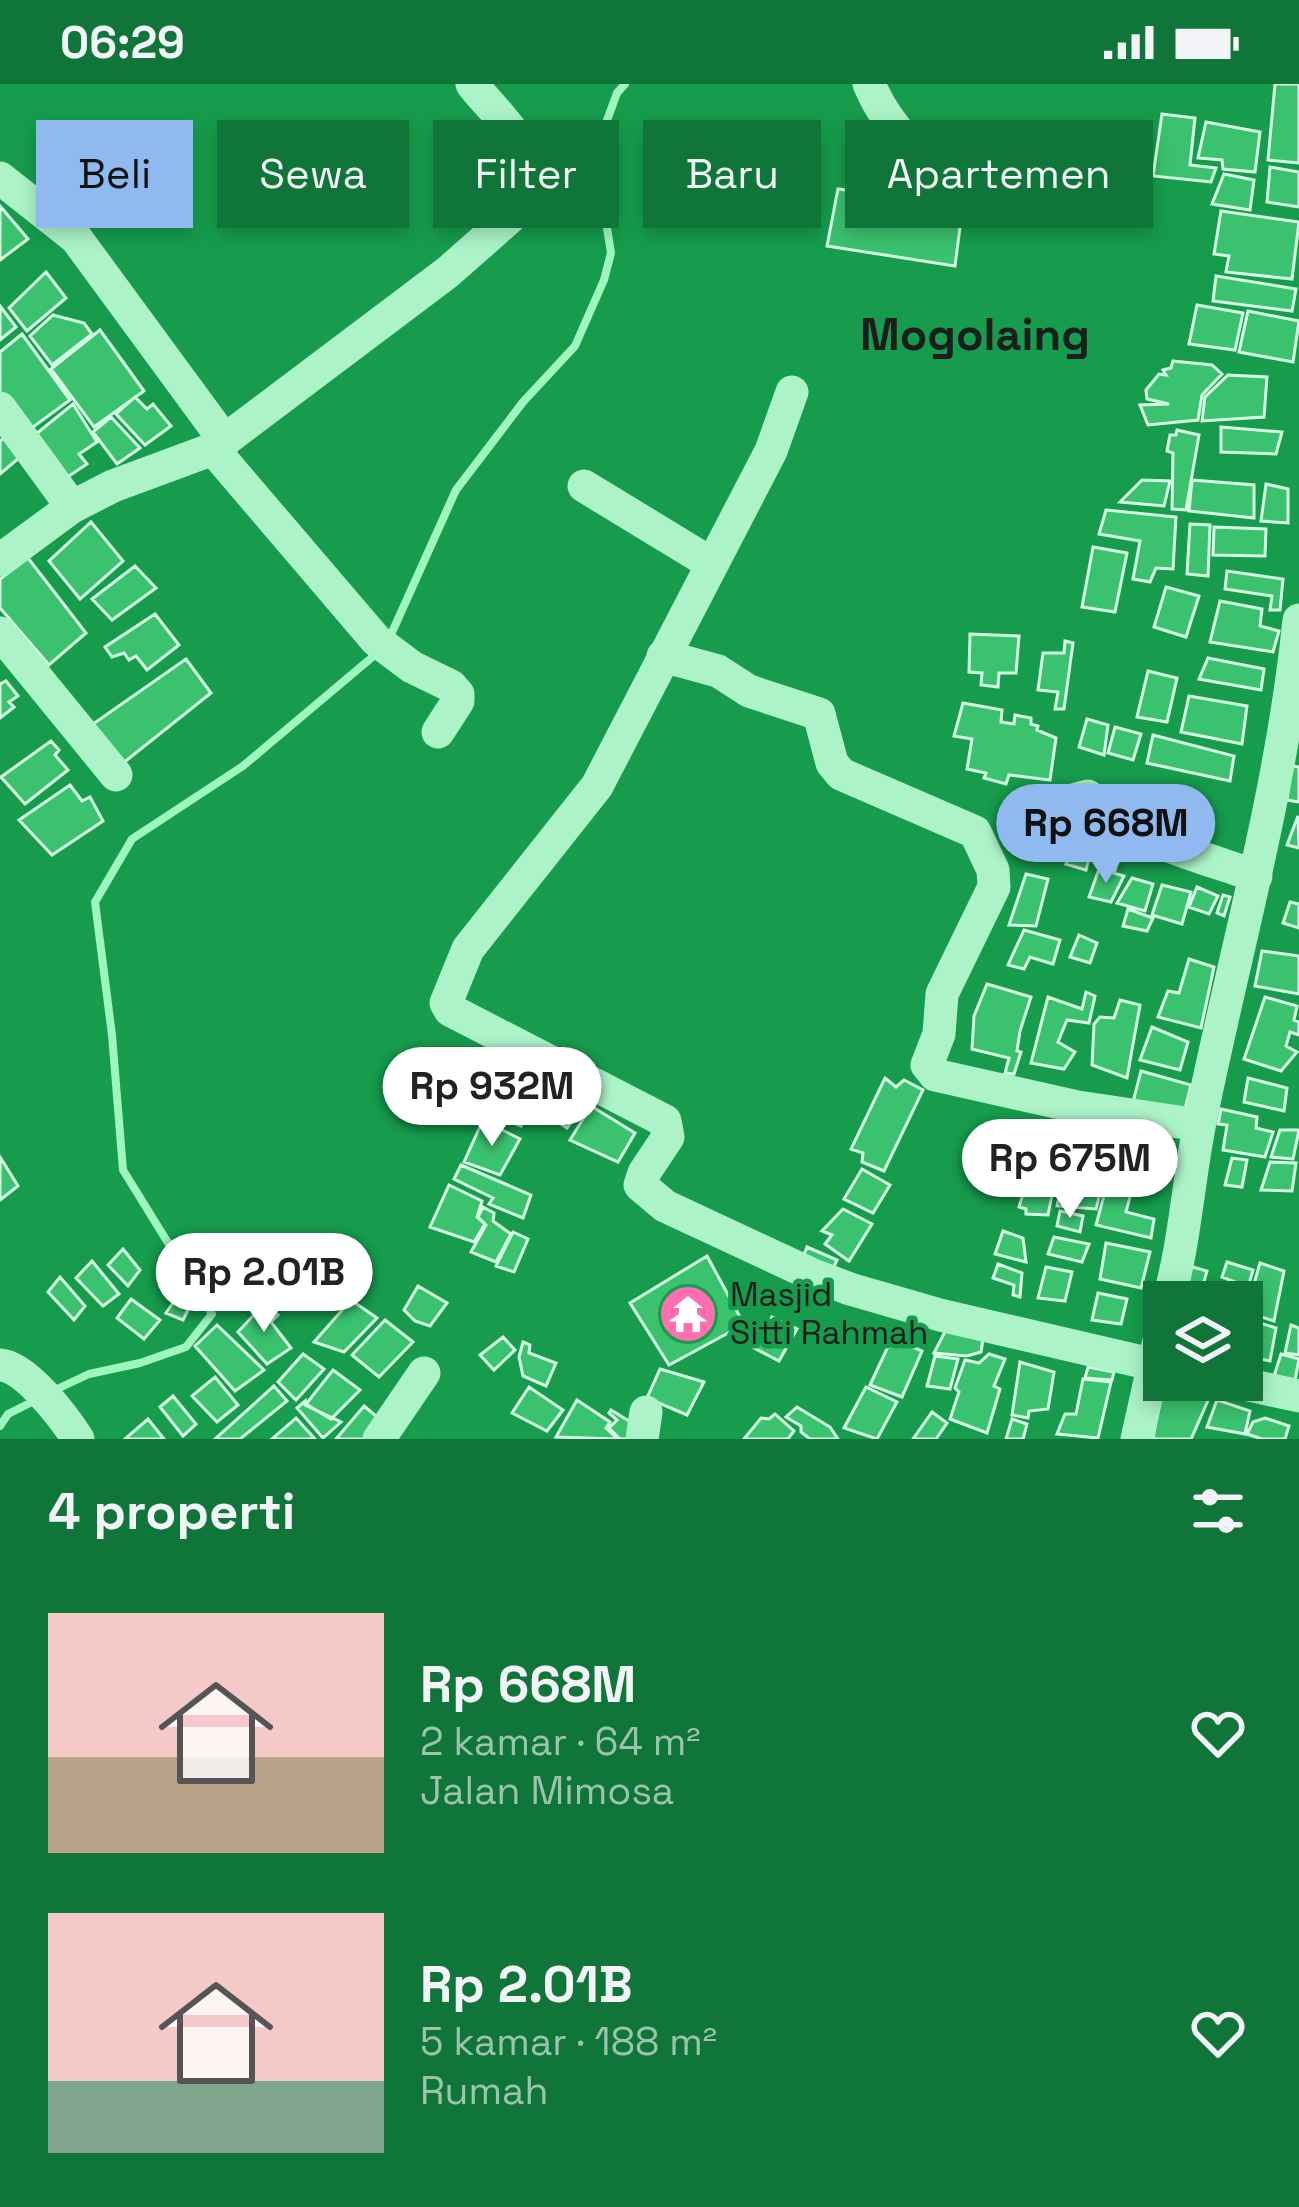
<!DOCTYPE html>
<html lang="id">
<head>
<meta charset="utf-8">
<style>
	body { margin:0; font-family:"Space Grotesk",sans-serif; background:#197a41; color:#f1f3f6; height:100vh; display:flex; flex-direction:column; font-size:45px; white-space:nowrap }
	* { box-sizing:border-box; margin:0 }
	p { font-size:39px; color:#9cc3ae }
	.icon { flex:none; width:66px; height:66px; fill:none; stroke:currentColor; stroke-width:2; stroke-linecap:round; stroke-linejoin:round }
	.map { position:relative; height:1355px; overflow:hidden }
	.sheet { display:flex; flex-direction:column; background:#107539; flex:1 }
	.sheet>* { flex:none }
	.hud { position:absolute; left:36px; top:36px; width:1227px; height:108px; display:flex; gap:24px }
	.controls { position:absolute; left:1143px; top:1197px; display:grid; gap:24px }
	.controls a { display:grid; place-items:center; width:120px; height:120px; border-radius:0px; background:#107539; box-shadow:0 6px 18px #0003; font-size:60px }
	.price { position:absolute; translate:-50% -102px; padding:0 27px; border-radius:42px; background:#fff; color:#222; font-size:39px; line-height:78px; filter:drop-shadow(0 3px 6px #0008) }
	.price::after { content:''; position:absolute; left:50%; top:72px; width:36px; height:27px; margin-left:-18px; background:inherit; clip-path:polygon(0 0,100% 0,50% 100%) }
	.price.on { background:#90b9f0; color:#111 }
	ul { padding:0; list-style:none }
	li { display:flex; align-items:center; gap:36px; height:300px; padding:0 48px }
	li span { display:grid; place-items:center; flex:none; width:336px; height:240px; border-radius:0px; color:#555 }
	li>.icon { margin-inline-start:auto }
	span .icon { width:144px; height:144px; fill:#fffc; stroke-width:1 }
	li b { font-size:51px }
	h2 { display:flex; justify-content:space-between; align-items:center; height:144px; padding:0 48px; font-size:51px }
	.pill { padding:0 42px; border-radius:0px; background:#107539; box-shadow:0 6px 18px #0003; font-size:42px; line-height:108px }
	.pill.on { background:#90b9f0; color:#111 }
	.status { display:flex; justify-content:space-between; align-items:center; height:84px; padding:0 60px; background:#107539; direction:ltr }
	.status svg { height:33px; fill:currentColor }
	.map>svg:first-child { display:block }
	.lines { fill:none; stroke-linecap:round; stroke-linejoin:round }
	.stream { stroke:#9ff5bf; stroke-width:8 }
	.building { fill:#3ac26f; stroke:#d4fde4; stroke-width:3 }
	.street { stroke:#acf3c8; stroke-width:33 }
	.labels { text-anchor:middle; dominant-baseline:central; stroke-width:9; stroke-linejoin:round; paint-order:stroke }
	.poi-label { font-size:33px; fill:#1d1d1d; stroke:#169c4c; text-anchor:start }
	.district-label { font-size:45px; font-weight:bold; fill:#1d1d1d; stroke:#169c4c }
</style>
</head>
<body>
<div class="status"><b>06:29</b><svg viewBox="0 0 49 12"><path d="M0 12V9h3v3zM5 12V6h3v6zM10 12V3h3v9zM15 12V0h3v12zM26 1h20v11H26zM47 4h2v5h-2z"/></svg></div>
<div class="map">
<svg width="1299" height="1355" viewBox="0 0 1299 1355">
	<rect width="100%" height="100%" fill="#169c4c"/>
	<g class="lines">
		<!-- stream -->
		<path class="stream" d="M389,555L456,406L523,318L575,262L604,196L611,169L595,69L617,9L625,0
			M55,1306L89,1290L140,1279L186,1263L212,1230L123,1086L112,951L95,818L132,755L243,682L376,570
			M0,1342L8,1330L36,1316"/>
	</g>
	<!-- building -->
	<path class="building" d="M1275,0H1299V79L1268,76Z
		M1162,30L1195,34L1190,81L1216,84L1211,98L1153,92Z
		M1206,38L1260,48L1255,88L1223,85L1222,76L1198,74Z
		M1270,83L1299,88V123L1267,118Z
		M1224,90L1254,96L1250,126L1212,120Z
		M838,105L963,120L955,182L827,162Z
		M0,122L28,155L0,176Z
		M1221,127L1299,138L1292,195L1226,188L1229,172L1214,170Z
		M46,188L66,214L27,247L9,224Z
		M1216,192L1296,205L1292,227L1213,217Z
		M1197,221L1243,229L1235,266L1189,260Z
		M0,222L16,243L0,256Z
		M1248,227L1299,237L1293,278L1239,268Z
		M53,231L84,239L92,250L52,281L30,252Z
		M100,246L144,307L94,343L51,285Z
		M22,250L70,316L29,346L0,313V268Z
		M1173,277L1212,281L1222,290L1202,311L1198,336L1148,341L1140,321L1169,320L1147,315L1146,306L1159,290L1166,291L1163,286L1171,284Z
		M1228,291L1267,293L1264,333L1202,337L1205,313Z
		M135,313L147,325L153,320L171,342L145,361L116,330Z
		M73,320L97,358L79,370L87,380L63,396L31,354Z
		M111,333L140,364L117,380L93,348Z
		M1221,343L1282,348L1276,370L1221,368Z
		M1177,346L1199,351L1186,426L1172,425L1173,369L1167,367L1170,351H1176Z
		M4,354L19,374L0,390V357Z
		M1142,396L1170,397L1164,422L1120,418Z
		M1192,396L1254,401V434L1189,427Z
		M1266,400L1288,405V439L1261,437Z
		M1106,426L1176,433L1173,485L1156,484L1150,498L1133,495L1140,457L1099,450Z
		M91,438L123,477L80,515L49,477Z
		M1190,440L1210,441L1208,492L1187,490Z
		M1214,443L1266,445L1265,472L1213,471Z
		M1093,463L1127,469L1115,528L1082,523Z
		M28,474L86,549L49,581L0,524V495Z
		M135,482L156,504L112,536L92,515Z
		M1227,487L1283,495L1280,526H1270L1272,512L1225,505Z
		M1166,503L1199,512L1186,553L1154,543Z
		M1220,517L1262,525L1260,542L1279,547L1273,568L1210,558Z
		M155,530L179,561L147,586L136,572L129,576L124,569L112,573L105,563Z
		M970,550L1019,552L1016,589H999L998,603L981,601L982,589L969,588Z
		M1065,557L1073,559L1064,625H1055L1058,608L1038,606L1043,569H1064Z
		M1208,574L1264,585L1261,606L1199,595Z
		M186,575L211,609L122,680L93,640Z
		M1148,587L1177,594L1167,638L1137,633Z
		M6,597L18,612L9,618L14,623L0,634V600Z
		M1189,612L1247,622L1242,660L1181,648Z
		M963,619L1002,626L1001,638L1014,640L1015,631L1031,634V640L1038,642L1037,646L1056,654L1050,696L1009,691L1006,700L984,694L986,689L967,685L972,655L954,652Z
		M1087,635L1108,641L1104,671L1079,663Z
		M1115,643L1141,650L1133,676L1108,669Z
		M1153,651L1234,672L1230,697L1147,679Z
		M51,657L59,666L55,671L68,686L25,720L1,693Z
		M1291,682L1299,683V718L1287,716Z
		M70,701L82,717L90,713L103,737L52,771L19,736Z
		M1298,732L1299,764L1287,761Z
		M1066,734L1085,742L1079,761L1058,755Z
		M1022,735L1033,752L1013,764L1004,746Z
		M1072,769L1089,775L1086,786L1066,780Z
		M1105,774L1118,777L1115,787L1101,783Z
		M1099,785L1124,792L1111,818L1089,813Z
		M1026,790L1048,795L1036,842L1009,841Z
		M1132,794L1153,800L1145,827L1117,819Z
		M1162,801L1191,808L1182,840L1152,831Z
		M1197,803L1218,812L1209,830L1189,823Z
		M1223,811L1230,813L1224,832L1217,829Z
		M1290,818L1299,820V844L1283,839Z
		M1128,825L1153,834L1147,847L1123,842Z
		M1024,846L1060,856L1053,880L1030,873L1024,885L1008,881Z
		M1079,851L1097,859L1090,879L1070,873Z
		M1262,867L1299,872V910L1255,902Z
		M1189,875L1214,883L1201,944L1158,933L1168,907L1179,909Z
		M987,900L1031,913L1020,947L1017,967L1021,968L1014,990L1005,989L1009,974L972,965L974,932Z
		M1086,908L1095,912L1089,939L1067,936L1058,958L1075,968L1064,985L1031,979L1048,913L1082,925Z
		M1265,913L1297,922L1294,936L1299,938V951L1290,948L1286,962L1297,968L1281,987L1244,975Z
		M1120,916L1140,921L1127,994L1092,981L1094,940L1100,933L1114,934Z
		M1152,943L1188,958L1180,986L1140,976Z
		M516,979L540,995L521,1042L488,1029Z
		M1141,987L1191,1001L1184,1029L1133,1018Z
		M885,994L896,1003L904,996L923,1006L884,1087L862,1078L863,1069L851,1065Z
		M1248,994L1287,1004L1284,1027L1244,1018Z
		M549,996L588,1017L567,1044L536,1024Z
		M591,1022L635,1049L618,1078L570,1056Z
		M1221,1025L1257,1033L1256,1044L1273,1048L1265,1073L1223,1066L1227,1041L1218,1040Z
		M483,1036L520,1055L500,1091L464,1078Z
		M1122,1045L1146,1051L1126,1128L1154,1135L1151,1154L1096,1141Z
		M1280,1046H1299L1293,1075L1271,1073Z
		M1015,1049L1051,1056L1039,1102L1040,1109L1052,1111L1048,1131L1026,1130V1125L1019,1123L1022,1113L1019,1106L996,1101Z
		M1079,1063L1101,1070L1094,1089L1104,1094L1096,1125L1057,1122L1065,1083L1072,1089Z
		M0,1073L18,1102L0,1116Z
		M1232,1074L1247,1076L1242,1103L1225,1101Z
		M1270,1078L1296,1079L1292,1107L1261,1106Z
		M461,1081L531,1111L523,1134L489,1120L493,1114L454,1095Z
		M862,1085L890,1101L873,1129L844,1115Z
		M449,1101L482,1117L477,1133L485,1140L474,1158L430,1143Z
		M483,1123L494,1129L493,1137L511,1150L496,1178L471,1168L486,1141L478,1133Z
		M843,1125L872,1140L849,1177L825,1160L832,1151L822,1147Z
		M1060,1127L1083,1132L1080,1148L1057,1142Z
		M1003,1147L1023,1154L1026,1178L995,1170Z
		M513,1148L528,1155L514,1188L496,1182Z
		M1054,1153L1089,1160L1082,1178L1048,1170Z
		M1106,1159L1150,1168L1141,1204L1100,1195Z
		M807,1163L837,1176L831,1189L800,1181Z
		M123,1165L140,1186L128,1202L108,1181Z
		M707,1172L746,1244L743,1241L669,1281L630,1219Z
		M246,1173L272,1183L263,1209L233,1203Z
		M92,1177L119,1210L103,1222L76,1194Z
		M1227,1178L1253,1186L1248,1203L1222,1193Z
		M1260,1179L1284,1187L1274,1237L1246,1228Z
		M998,1180L1022,1189L1020,1213L1013,1211L1014,1201L993,1194Z
		M1189,1182L1207,1187L1198,1218H1181Z
		M1046,1183L1072,1188L1065,1217L1038,1214Z
		M60,1193L85,1222L74,1236L48,1208Z
		M1208,1199L1247,1211L1242,1229V1218H1203Z
		M418,1202L447,1219L430,1242L415,1237L404,1226Z
		M1098,1209L1127,1215L1121,1240L1092,1236Z
		M179,1210L192,1218L183,1236L166,1229Z
		M131,1215L160,1236L144,1255L117,1234Z
		M351,1216L377,1234L344,1268L314,1258Z
		M264,1220L278,1231L271,1238L291,1264L267,1280L238,1248Z
		M772,1233L797,1245L779,1277L754,1264Z
		M385,1236L413,1258L379,1293L352,1271Z
		M1251,1236L1276,1244L1270,1277L1242,1271Z
		M217,1241L264,1286L235,1307L195,1262Z
		M1291,1241L1299,1244V1271L1285,1269Z
		M948,1242L983,1255L981,1268L967,1272L934,1269Z
		M503,1253L515,1266L494,1286L480,1271Z
		M892,1254L922,1267L902,1313L870,1301Z
		M523,1258L530,1261L529,1269L556,1279L546,1302L523,1292L519,1273Z
		M303,1270L324,1285L296,1316L278,1298Z
		M989,1270L1005,1275L994,1302L1000,1305L987,1349L950,1335L959,1308L955,1304L965,1276L979,1279Z
		M1281,1270L1299,1275L1295,1296L1274,1292Z
		M935,1272L958,1275L950,1305L927,1302Z
		M1020,1278L1054,1288L1048,1325L1029,1327L1028,1334L1012,1331Z
		M1088,1283L1114,1288L1112,1296L1085,1294Z
		M660,1285L704,1298L687,1331L647,1314Z
		M333,1286L360,1306L331,1335L306,1320Z
		M215,1293L238,1321L217,1338L192,1312Z
		M1083,1295L1111,1298L1098,1354L1057,1350L1065,1330H1076Z
		M1162,1299L1210,1312L1191,1355H1153Z
		M274,1302L287,1317L240,1355H215Z
		M529,1303L563,1326L547,1347L512,1329Z
		M866,1303L897,1318L877,1355L844,1344Z
		M173,1312L196,1340L183,1352L160,1323Z
		M577,1316L610,1338L606,1344L618,1355L556,1353Z
		M1217,1316L1250,1327L1245,1350L1207,1343Z
		M305,1317V1321L341,1338L323,1354L297,1324Z
		M364,1322L382,1337L369,1355H336Z
		M797,1323L830,1343L838,1355H810L801,1348V1342L786,1333Z
		M611,1326L634,1340L631,1355H620L609,1344L617,1336L609,1329Z
		M932,1328L947,1339L936,1355H913Z
		M775,1330L794,1347L788,1355H744L761,1334L769,1335Z
		M296,1334L315,1355H272Z
		M1265,1334L1289,1342L1285,1355H1262L1247,1350L1253,1338Z
		M148,1335L164,1355H125Z
		M1012,1335L1027,1340L1023,1355H1006Z"/>
	<g class="lines">
		<!-- street -->
		<path class="street" d="M869,0C889,47 920,73 961,102
			M0,94L76,154L225,357
			M792,308L771,367L597,702L468,865L446,919L450,926L665,1037L668,1053L644,1089L640,1101L665,1122L813,1191L850,1205L940,1231L1164,1283
			M0,324L72,423
			M213,365L376,556L412,583L451,602L458,610V617L438,648
			M584,402L712,480
			M0,476L72,423L113,402L213,365L448,188L533,113C551,79 493,27 472,0
			M0,549L116,691
			M663,572L718,587L749,607L819,630L832,679L841,690L975,748L993,786L994,803L942,910L939,950L927,981L935,991L1078,1023L1199,1041
			M1066,718L1088,712C1119,753 1207,774 1256,792
			M1168,1218C1185,1159 1188,1098 1200,1038C1234,870 1282,707 1299,536
			M0,1281C26,1283 63,1332 78,1355
			M1226,1296L1299,1312
			M379,1355L424,1289
			M642,1355L646,1328
			M1137,1355L1164,1234"/>
	</g>
	<!-- icons -->
	<defs>
		<symbol id="temple-disc" viewBox="-11 -11 22 22"><circle r="9.5" fill="#ff6eaf" stroke="#169c4c"/><path d="M0-6L5-2H3V0L6.5 2.5H4V6H1.5V3h-3V6H-4V2.5H-6.5L-3 0V-2H-5Z" fill="#fff"/></symbol>
	</defs>
	<g fill-rule="evenodd">
		<use href="#temple-disc" x="655" y="1197" width="66" height="66"/>
	</g>
	<g class="labels">
		<!-- poi labels -->
		<g class="poi-label">
			<text x="730" y="1211">Masjid<tspan x="730" dy="38">Sitti Rahmah</tspan></text>
		</g>
		<!-- district labels -->
		<g class="district-label">
			<text x="975" y="250">Mogolaing</text>
		</g>
	</g>
</svg>
<div class="controls">
<a><svg class="icon" aria-label="layers" viewBox="0 0 24 24"><path d="M12 4l9 5-9 5-9-5zM3 14l9 5 9-5"/></svg></a>
</div>
<b class="price on" style="left:1106px;top:802px">Rp 668M</b>
<b class="price" style="left:492px;top:1065px">Rp 932M</b>
<b class="price" style="left:1070px;top:1137px">Rp 675M</b>
<b class="price" style="left:264px;top:1251px">Rp 2.01B</b>
<div class="hud">
<a class="pill on">Beli</a>
<a class="pill">Sewa</a>
<a class="pill">Filter</a>
<a class="pill">Baru</a>
<a class="pill">Apartemen</a>
</div>
</div>
<section class="sheet">
<h2>4 properti<svg class="icon" aria-label="filters" viewBox="0 0 24 24"><path d="M4 7h16M4 17h16"/><circle cx="9" cy="7" r="2"/><circle cx="15" cy="17" r="2"/></svg></h2>
<ul>
<li><span style="background:linear-gradient(#f6c9c9 60%,#b9a48a 0)"><svg class="icon" aria-label="home" viewBox="0 0 24 24"><path d="M3 11l9-7 9 7M6 9v11h12V9"/></svg></span><div><b>Rp 668M</b><p>2 kamar · 64 m²</p><p>Jalan Mimosa</p></div><svg class="icon" aria-label="heart" viewBox="0 0 24 24"><path d="M12 20l-8-8c-3-5 5-10 8-4 3-6 11-1 8 4z"/></svg></li>
<li><span style="background:linear-gradient(#f6c9c9 70%,#7fa58c 0)"><svg class="icon" aria-label="home" viewBox="0 0 24 24"><path d="M3 11l9-7 9 7M6 9v11h12V9"/></svg></span><div><b>Rp 2.01B</b><p>5 kamar · 188 m²</p><p>Rumah</p></div><svg class="icon" aria-label="heart" viewBox="0 0 24 24"><path d="M12 20l-8-8c-3-5 5-10 8-4 3-6 11-1 8 4z"/></svg></li>
</ul>
</section>
</body>
</html>
